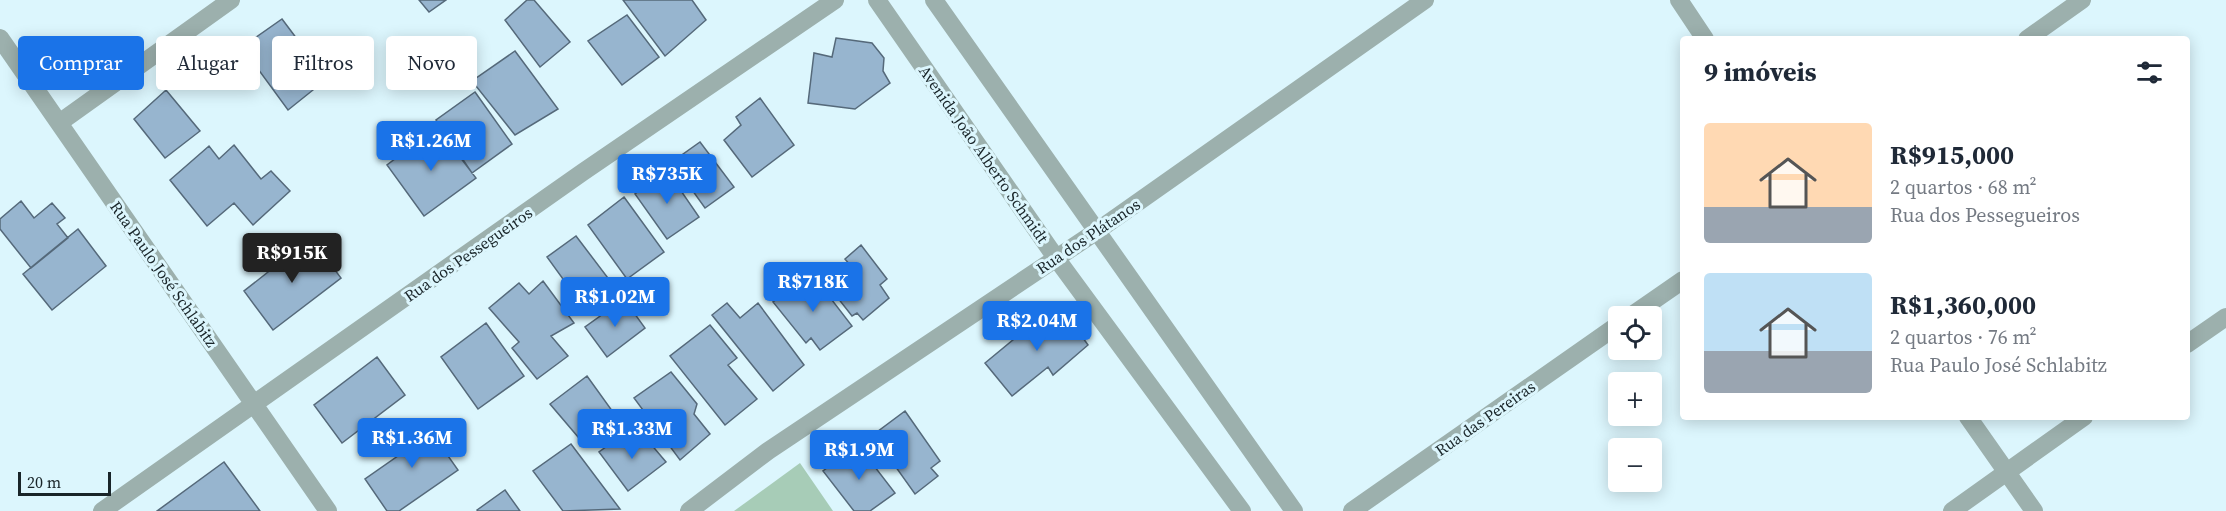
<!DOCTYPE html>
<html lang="pt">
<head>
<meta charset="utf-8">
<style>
	body { margin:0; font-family:"Source Serif 4",serif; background:#f6f6f7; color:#1f2937; height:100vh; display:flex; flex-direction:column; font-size:22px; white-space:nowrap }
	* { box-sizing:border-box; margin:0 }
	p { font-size:20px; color:#747a83 }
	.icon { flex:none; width:33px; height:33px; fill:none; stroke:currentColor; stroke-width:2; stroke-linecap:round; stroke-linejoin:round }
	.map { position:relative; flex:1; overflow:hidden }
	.details { position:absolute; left:1680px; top:36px; width:510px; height:384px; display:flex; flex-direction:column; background:#fff; border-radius:6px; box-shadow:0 3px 15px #0003 }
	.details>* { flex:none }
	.top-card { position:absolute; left:18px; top:36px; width:570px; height:54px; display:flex; gap:12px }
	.buttons { position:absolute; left:1608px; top:306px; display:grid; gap:12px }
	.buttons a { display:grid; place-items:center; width:54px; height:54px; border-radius:6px; background:#fff; box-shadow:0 3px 15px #0003; font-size:30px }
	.scale { position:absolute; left:18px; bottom:15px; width:93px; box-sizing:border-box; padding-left:6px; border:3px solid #192529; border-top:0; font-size:16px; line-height:21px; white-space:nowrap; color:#192529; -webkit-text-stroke:4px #dcf6fd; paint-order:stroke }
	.price { position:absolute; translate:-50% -51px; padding:0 14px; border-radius:6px; background:#1a73e8; color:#fff; font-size:20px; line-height:39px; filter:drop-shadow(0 2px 3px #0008) }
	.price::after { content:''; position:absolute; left:50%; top:36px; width:18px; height:14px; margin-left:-9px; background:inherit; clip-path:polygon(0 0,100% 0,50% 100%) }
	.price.current { background:#222; color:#fff }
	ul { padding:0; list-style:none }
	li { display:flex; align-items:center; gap:18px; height:150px; padding:0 24px }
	li span { display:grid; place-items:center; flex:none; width:168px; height:120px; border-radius:6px; color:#555 }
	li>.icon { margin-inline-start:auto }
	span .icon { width:72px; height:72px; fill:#fffc; stroke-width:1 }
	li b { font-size:26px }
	h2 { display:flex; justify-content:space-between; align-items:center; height:72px; padding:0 24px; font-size:26px }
	.pill { padding:0 21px; border-radius:6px; background:#fff; box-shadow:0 3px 15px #0003; font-size:21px; line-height:54px }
	.pill.current { background:#1a73e8; color:#fff }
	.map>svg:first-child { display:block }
	.green { fill:#a7ccb7 }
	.building { fill:#97b5cf; stroke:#55697a; stroke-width:1.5 }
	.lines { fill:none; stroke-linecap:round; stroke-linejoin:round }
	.minor { stroke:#9cb0ad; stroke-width:18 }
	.labels { text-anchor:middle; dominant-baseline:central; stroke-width:6; stroke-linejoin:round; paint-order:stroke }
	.street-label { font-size:16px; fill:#192529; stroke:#dcf6fd }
</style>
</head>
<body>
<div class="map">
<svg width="2226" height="511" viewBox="0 0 2226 511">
	<rect width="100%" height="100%" fill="#dcf6fd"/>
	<!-- green -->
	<path class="green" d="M800,463L833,511H734Z"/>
	<!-- building -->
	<path class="building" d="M419,0H446L429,12Z
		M527,0H534L570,42L540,67L505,20Z
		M623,0H692L706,20L665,56Z
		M627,15L659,57L622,85L588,41Z
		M282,19L306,51L297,59L318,86L288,110L242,47Z
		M836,38L872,43L884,58L883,71L890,83L855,109L808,103L814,53L832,57Z
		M515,51L558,109L515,135L472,81Z
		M166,90L200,131L165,158L134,119Z
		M475,92L512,144L472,173L436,120Z
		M760,98L794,145L752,177L724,140L741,125L736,117Z
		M437,127L476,178L424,216L387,165Z
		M700,142L734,187L705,208L672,162Z
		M234,145L261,179L271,171L290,191L253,225L234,203L207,226L170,180L209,146L219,159Z
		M666,169L699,217L667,239L635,194Z
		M624,197L664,252L627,279L588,225Z
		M21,201L34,218L52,203L65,218L57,224L68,238L31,268L0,229V219Z
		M78,229L106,266L52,310L23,274Z
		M576,236L614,286L584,308L547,257Z
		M311,238L341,278L273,330L244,291Z
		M861,245L887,279L880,285L889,298L863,320L857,313L852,316L826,283L851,266L845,259Z
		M804,278L807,283L815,278L852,326L820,350L811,338L806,343L773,302Z
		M543,281L574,323L551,336L568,356L537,379L512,348L519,342L489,308L519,283L529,294Z
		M624,299L645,328L607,357L585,327Z
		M727,303L740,318L758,303L804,365L773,391L712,315Z
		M1060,306L1088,345L1053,375L1048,367L1012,396L985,363L1019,335L1025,336Z
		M486,323L524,376L478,409L441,357Z
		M710,325L737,358L728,365L757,399L725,425L670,356Z
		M377,357L405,395L342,443L314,405Z
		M671,372L697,404L694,414L710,434L680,460L634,398Z
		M587,376L618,419L584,444L550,404Z
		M905,411L940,461L931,468L938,476L915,494L873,435Z
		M422,419L458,470L399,511H387L365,479L402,453L392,439Z
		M624,434L634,445L644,436L666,462L628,491L599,452Z
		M571,444L620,509L563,511L533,471Z
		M858,445L895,493L870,511H854L823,471Z
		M224,462L260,511H157Z
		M505,490L520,511H478L477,510Z"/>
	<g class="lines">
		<!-- minor -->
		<path class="minor" d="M877,0L1056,258L1242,511
			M934,0L1294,511
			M1679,0L1705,39
			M0,38L328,511
			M2027,39L2082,0
			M59,123L231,0
			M1631,316L1683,280
			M2187,344L2226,317
			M1968,417L2034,511
			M102,511L583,172L835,0
			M689,511L768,451L1097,231L1425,0
			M1352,511L1618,325
			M1952,511L2084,417"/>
	</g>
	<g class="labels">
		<!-- street labels -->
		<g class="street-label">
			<text transform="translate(984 154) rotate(55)">Avenida João Alberto Schmidt</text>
			<text transform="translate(1088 236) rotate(-34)">Rua dos Plátanos</text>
			<text transform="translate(468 254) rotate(-35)">Rua dos Pessegueiros</text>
			<text transform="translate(164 274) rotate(55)">Rua Paulo José Schlabitz</text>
			<text transform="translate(1485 418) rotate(-35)">Rua das Pereiras</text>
		</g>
	</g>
</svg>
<div class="buttons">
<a><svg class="icon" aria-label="locate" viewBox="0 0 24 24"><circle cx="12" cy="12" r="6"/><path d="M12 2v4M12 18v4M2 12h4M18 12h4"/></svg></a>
<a>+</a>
<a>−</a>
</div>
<div class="scale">20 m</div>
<b class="price" style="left:431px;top:172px">R$1.26M</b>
<b class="price" style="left:667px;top:205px">R$735K</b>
<b class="price current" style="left:292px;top:284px">R$915K</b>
<b class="price" style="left:813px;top:313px">R$718K</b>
<b class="price" style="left:615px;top:328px">R$1.02M</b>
<b class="price" style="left:1037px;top:352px">R$2.04M</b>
<b class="price" style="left:632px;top:460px">R$1.33M</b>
<b class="price" style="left:412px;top:469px">R$1.36M</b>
<b class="price" style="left:859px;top:481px">R$1.9M</b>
<div class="top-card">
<a class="pill current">Comprar</a>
<a class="pill">Alugar</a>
<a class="pill">Filtros</a>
<a class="pill">Novo</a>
</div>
<section class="details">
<h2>9 imóveis<svg class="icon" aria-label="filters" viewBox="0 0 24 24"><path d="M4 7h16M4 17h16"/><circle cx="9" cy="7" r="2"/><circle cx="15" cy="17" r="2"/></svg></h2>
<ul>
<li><span style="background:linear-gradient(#ffd9b3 70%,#9aa5b1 0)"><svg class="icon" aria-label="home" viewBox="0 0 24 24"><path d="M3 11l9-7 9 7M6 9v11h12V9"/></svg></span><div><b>R$915,000</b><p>2 quartos · 68 m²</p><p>Rua dos Pessegueiros</p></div></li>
<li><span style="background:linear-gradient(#bfe0f5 65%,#9aa5b1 0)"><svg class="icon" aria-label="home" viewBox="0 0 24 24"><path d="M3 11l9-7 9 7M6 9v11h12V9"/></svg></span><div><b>R$1,360,000</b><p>2 quartos · 76 m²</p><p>Rua Paulo José Schlabitz</p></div></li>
</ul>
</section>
</div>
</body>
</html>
